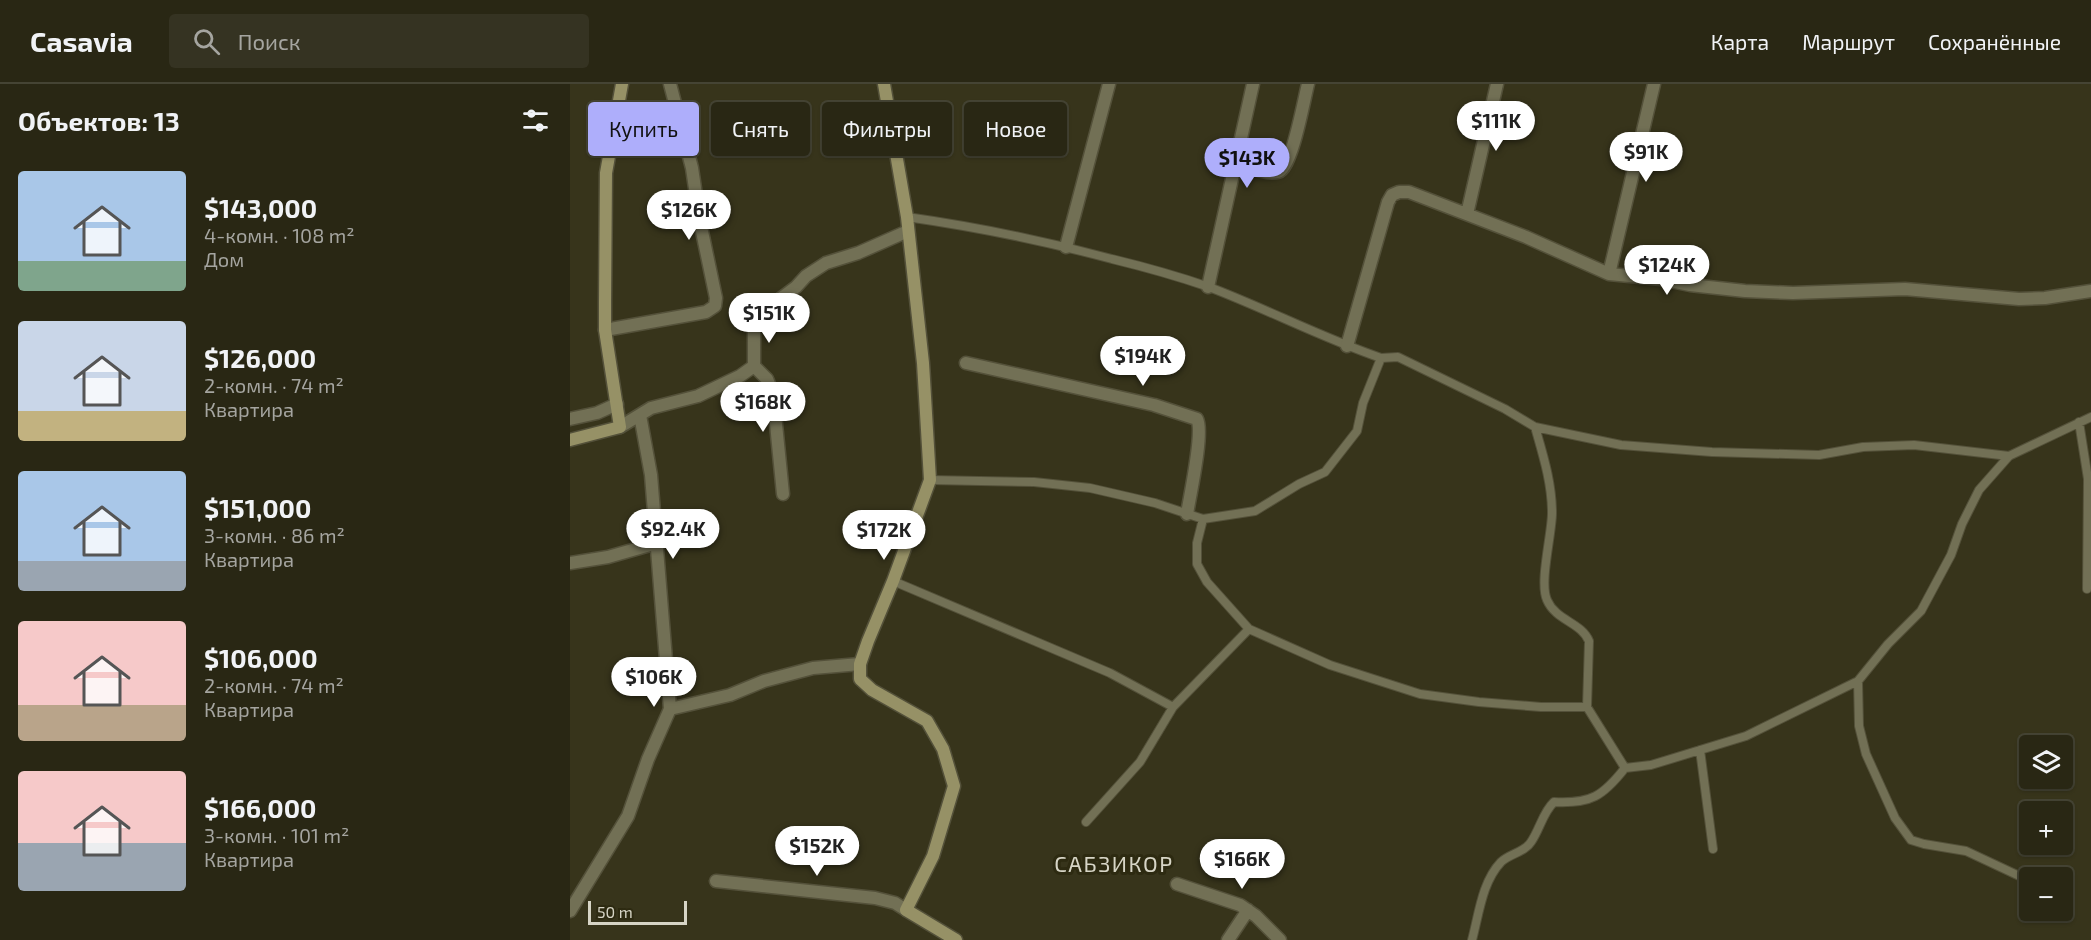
<!DOCTYPE html>
<html lang="ru">
<head>
<meta charset="utf-8">
<style>
	body { margin:0; font-family:"Exo 2",sans-serif; background:#353322; color:#f1f3f6; height:100vh; display:flex; flex-direction:column; font-size:22px; white-space:nowrap }
	* { box-sizing:border-box; margin:0 }
	p { font-size:20px; color:#a5a5a0 }
	.icon { flex:none; width:33px; height:33px; fill:none; stroke:currentColor; stroke-width:2; stroke-linecap:round; stroke-linejoin:round }
	.map { position:relative; flex:1; overflow:hidden }
	.drawer { display:flex; flex-direction:column; background:#292714; width:570px }
	.drawer>* { flex:none }
	.top-card { position:absolute; left:18px; top:18px; width:570px; height:54px; display:flex; gap:12px }
	.tools { position:absolute; left:1449px; top:651px; display:grid; gap:12px }
	.tools a { display:grid; place-items:center; width:54px; height:54px; border-radius:6px; background:#292714; box-shadow:0 2px 4px #0004,0 0 0 2px #454434; font-size:30px }
	.scale { position:absolute; left:18px; bottom:15px; width:99px; box-sizing:border-box; padding-left:6px; border:3px solid #d7d5c6; border-top:0; font-size:16px; line-height:21px; white-space:nowrap; color:#d7d5c6; -webkit-text-stroke:4px #2d2a11; paint-order:stroke }
	.price { position:absolute; translate:-50% -51px; padding:0 14px; border-radius:21px; background:#fff; color:#222; font-size:20px; line-height:39px; filter:drop-shadow(0 2px 3px #0008) }
	.price::after { content:''; position:absolute; left:50%; top:36px; width:18px; height:14px; margin-left:-9px; background:inherit; clip-path:polygon(0 0,100% 0,50% 100%) }
	.price.on { background:#aeaefb; color:#111 }
	ul { padding:0; list-style:none }
	li { display:flex; align-items:center; gap:18px; height:150px; padding:0 18px }
	li span { display:grid; place-items:center; flex:none; width:168px; height:120px; border-radius:6px; color:#555 }
	li>.icon { margin-inline-start:auto }
	span .icon { width:72px; height:72px; fill:#fffc; stroke-width:1 }
	li b { font-size:26px }
	h2 { display:flex; justify-content:space-between; align-items:center; height:72px; padding:0 18px; font-size:26px }
	.pill { padding:0 21px; border-radius:6px; background:#292714; box-shadow:0 2px 4px #0004,0 0 0 2px #454434; font-size:21px; line-height:54px }
	.pill.on { background:#aeaefb; color:#111 }
	header { display:flex; align-items:center; gap:36px; box-sizing:border-box; height:84px; padding:0 30px; background:#292714; border-bottom:2px solid #454434 }
	header strong { font-size:28px }
	nav { display:flex; gap:33px; margin-inline-start:auto; font-size:21px }
	.search { width:420px; height:54px; background:#353322; display:flex; align-items:center; gap:15px; box-sizing:border-box; padding:0 21px; border-radius:6px; color:#a5a5a0; font-size:22px }
	main { display:flex; flex:1; min-height:0 }
	.map>svg:first-child { display:block }
	.lines { fill:none; stroke-linecap:round; stroke-linejoin:round }
	.lane-casing { stroke:#54513a; stroke-width:10 }
	.street-casing { stroke:#54513a; stroke-width:15 }
	.secondary-casing { stroke:#54513a; stroke-width:15 }
	.lane { stroke:#727055; stroke-width:8 }
	.street { stroke:#727055; stroke-width:12 }
	.secondary { stroke:#969166; stroke-width:12 }
	.labels { text-anchor:middle; dominant-baseline:central; stroke-width:6; stroke-linejoin:round; paint-order:stroke }
	.quarter-label { font-size:22px; letter-spacing:1.5px; fill:#d7d5c6; stroke:#2d2a11 }
</style>
</head>
<body>
<header>
<strong>Casavia</strong>
<div class="search"><svg class="icon" aria-label="search" viewBox="0 0 24 24"><circle cx="10" cy="10" r="6"/><path d="M15 15l6 6"/></svg>Поиск</div>
<nav><a>Карта</a><a>Маршрут</a><a>Сохранённые</a></nav>
</header>
<main>
<section class="drawer">
<h2>Объектов: 13<svg class="icon" aria-label="filters" viewBox="0 0 24 24"><path d="M4 7h16M4 17h16"/><circle cx="9" cy="7" r="2"/><circle cx="15" cy="17" r="2"/></svg></h2>
<ul>
<li><span style="background:linear-gradient(#a9c7e8 75%,#7fa58c 0)"><svg class="icon" aria-label="home" viewBox="0 0 24 24"><path d="M3 11l9-7 9 7M6 9v11h12V9"/></svg></span><div><b>$143,000</b><p>4-комн. · 108 m²</p><p>Дом</p></div></li>
<li><span style="background:linear-gradient(#c9d6e8 75%,#c2b280 0)"><svg class="icon" aria-label="home" viewBox="0 0 24 24"><path d="M3 11l9-7 9 7M6 9v11h12V9"/></svg></span><div><b>$126,000</b><p>2-комн. · 74 m²</p><p>Квартира</p></div></li>
<li><span style="background:linear-gradient(#a9c7e8 75%,#9aa5b1 0)"><svg class="icon" aria-label="home" viewBox="0 0 24 24"><path d="M3 11l9-7 9 7M6 9v11h12V9"/></svg></span><div><b>$151,000</b><p>3-комн. · 86 m²</p><p>Квартира</p></div></li>
<li><span style="background:linear-gradient(#f6c9c9 70%,#b9a48a 0)"><svg class="icon" aria-label="home" viewBox="0 0 24 24"><path d="M3 11l9-7 9 7M6 9v11h12V9"/></svg></span><div><b>$106,000</b><p>2-комн. · 74 m²</p><p>Квартира</p></div></li>
<li><span style="background:linear-gradient(#f6c9c9 60%,#9aa5b1 0)"><svg class="icon" aria-label="home" viewBox="0 0 24 24"><path d="M3 11l9-7 9 7M6 9v11h12V9"/></svg></span><div><b>$166,000</b><p>3-комн. · 101 m²</p><p>Квартира</p></div></li>
</ul>
</section>
<div class="map">
<svg width="1521" height="856" viewBox="0 0 1521 856">
	<rect width="100%" height="100%" fill="#37341b"/>
	<g class="lines">
		<defs>
			<path id="lane" d="M337,133C407,143 475,157 542,175C575,183 607,192 639,203C697,225 752,254 811,274
				M1509,338L1518,395L1517,505
				M965,343C973,371 982,399 982,429C982,450 969,498 977,516C986,537 1011,538 1019,557L1017,623
				M360,396L464,398L520,404L585,419L633,435L685,427L729,400L755,388L787,347L793,319L811,274L828,273L935,325L965,343L1051,361L1142,368L1249,371L1293,363L1344,361L1439,372
				M633,435L627,459V480L637,498L679,545L760,581L850,610L909,618L971,623H1017L1055,684L1081,681L1176,652L1288,597L1318,560L1351,527L1381,471L1392,440L1409,406L1439,372L1521,333
				M323,497L540,589L603,623L679,545
				M1288,597L1289,642L1296,670L1325,734L1341,756L1354,760L1396,767L1460,797
				M1130,666L1143,765
				M516,738L570,678L603,623
				M1492,811L1498,813
				M902,856C909,830 912,798 931,778C939,770 955,768 961,758C970,745 973,728 984,718C1021,720 1033,712 1055,684"/>
			<path id="street" d="M667,78C678,82 696,91 708,88C722,85 734,15 738,0
				M897,130L927,0
				M496,163L539,0
				M1039,190L1084,0
				M638,203L683,0
				M35,246L136,228L145,222L146,214L130,138L122,84L100,0
				M777,262L818,118L822,111L829,108H839L956,153L1039,190L1091,195L1120,201L1175,207L1223,209L1335,205L1449,215L1475,214L1521,207
				M396,279L584,321L627,335C634,348 620,411 617,430
				M184,282L197,295L203,310L213,410
				M70,331L81,391L100,625
				M0,335L27,329L47,320
				M50,343L81,324L128,312L170,292L184,282V244L186,234L198,224L226,203L236,192L256,179L288,169L338,147
				M0,479L38,473L87,459
				M146,797L305,814L325,819L336,826
				M607,800L670,821L686,832L710,856
				M0,827L58,732L78,675L100,625L160,611L194,597L243,584L290,580
				M658,856L678,826"/>
			<path id="secondary" d="M314,0L337,133L353,279L360,396L323,497L298,557L290,580V595L302,606L357,637L373,665L384,702L363,772L336,826L386,856
				M0,356L50,343L35,246V218L36,89L52,0"/>
		</defs>
		<!-- lane casing -->
		<use href="#lane" class="lane-casing"/>
		<!-- street casing -->
		<use href="#street" class="street-casing"/>
		<!-- secondary casing -->
		<use href="#secondary" class="secondary-casing"/>
		<!-- lane -->
		<use href="#lane" class="lane"/>
		<!-- street -->
		<use href="#street" class="street"/>
		<!-- secondary -->
		<use href="#secondary" class="secondary"/>
	</g>
	<g class="labels">
		<!-- quarter labels -->
		<g class="quarter-label">
			<text x="544" y="779">САБЗИКОР</text>
		</g>
	</g>
</svg>
<div class="tools">
<a><svg class="icon" aria-label="layers" viewBox="0 0 24 24"><path d="M12 4l9 5-9 5-9-5zM3 14l9 5 9-5"/></svg></a>
<a>+</a>
<a>−</a>
</div>
<div class="scale">50 m</div>
<b class="price" style="left:926px;top:68px">$111K</b>
<b class="price" style="left:1076px;top:99px">$91K</b>
<b class="price on" style="left:677px;top:105px">$143K</b>
<b class="price" style="left:119px;top:157px">$126K</b>
<b class="price" style="left:1097px;top:212px">$124K</b>
<b class="price" style="left:199px;top:260px">$151K</b>
<b class="price" style="left:573px;top:303px">$194K</b>
<b class="price" style="left:193px;top:349px">$168K</b>
<b class="price" style="left:103px;top:476px">$92.4K</b>
<b class="price" style="left:314px;top:477px">$172K</b>
<b class="price" style="left:84px;top:624px">$106K</b>
<b class="price" style="left:247px;top:793px">$152K</b>
<b class="price" style="left:672px;top:806px">$166K</b>
<div class="top-card">
<a class="pill on">Купить</a>
<a class="pill">Снять</a>
<a class="pill">Фильтры</a>
<a class="pill">Новое</a>
</div>
</div>
</main>
</body>
</html>
